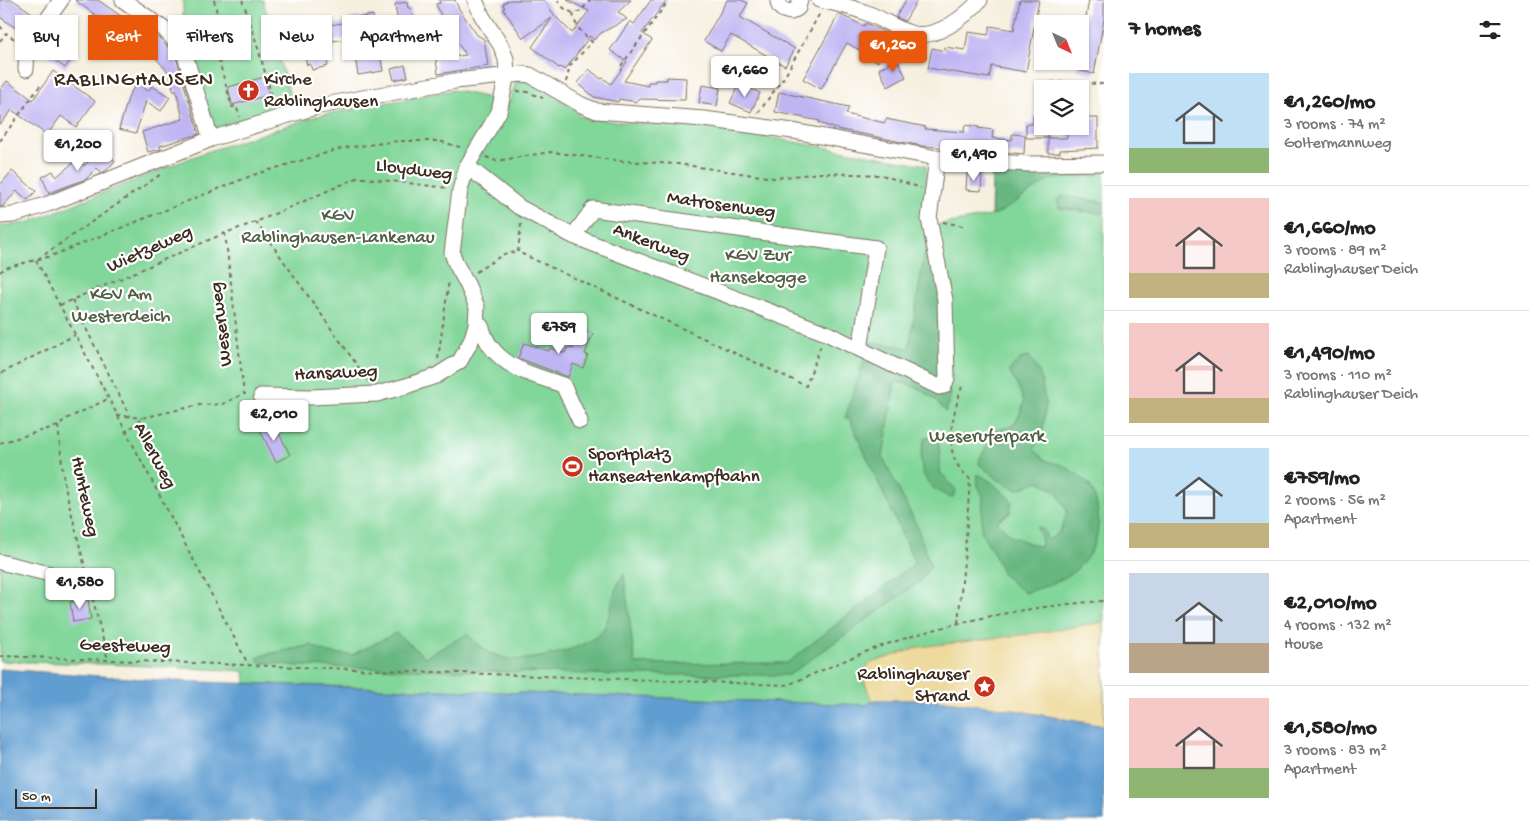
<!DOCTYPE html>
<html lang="en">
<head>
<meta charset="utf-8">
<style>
	body { margin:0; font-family:"Gochi Hand",sans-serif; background:#f2f2f2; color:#222; height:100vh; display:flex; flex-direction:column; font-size:19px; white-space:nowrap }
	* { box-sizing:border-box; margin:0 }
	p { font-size:16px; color:#767676 }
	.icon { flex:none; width:28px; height:28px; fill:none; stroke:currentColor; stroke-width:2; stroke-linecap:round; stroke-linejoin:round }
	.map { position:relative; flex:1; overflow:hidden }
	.drawer { display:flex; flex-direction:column; background:#fff; width:425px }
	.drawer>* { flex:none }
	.banner { position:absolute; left:15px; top:15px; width:475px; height:45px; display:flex; gap:10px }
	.needle { width:32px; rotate:137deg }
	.buttons { position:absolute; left:1034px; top:15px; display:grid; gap:10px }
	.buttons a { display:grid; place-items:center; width:55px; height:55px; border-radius:0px; background:#fff; box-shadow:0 1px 4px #0004; font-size:25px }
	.scale { position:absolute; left:15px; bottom:12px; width:82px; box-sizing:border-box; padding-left:5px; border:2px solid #3b2a1e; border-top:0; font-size:14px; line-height:18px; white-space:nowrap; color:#3b2a1e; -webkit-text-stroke:4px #fff; paint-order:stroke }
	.price { position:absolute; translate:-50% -42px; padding:0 11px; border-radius:5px; background:#fff; color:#222; font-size:16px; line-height:32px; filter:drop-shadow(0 1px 2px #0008) }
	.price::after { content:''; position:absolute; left:50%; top:30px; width:15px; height:11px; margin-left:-8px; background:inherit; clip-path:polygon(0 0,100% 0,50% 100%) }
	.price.active { background:#ea580c; color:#fff }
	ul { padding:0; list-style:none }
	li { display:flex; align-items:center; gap:15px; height:125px; padding:0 25px }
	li+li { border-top:1px solid #e0e0e0 }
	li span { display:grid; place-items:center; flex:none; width:140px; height:100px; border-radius:0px; color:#555 }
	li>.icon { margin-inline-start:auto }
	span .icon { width:60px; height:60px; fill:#fffc; stroke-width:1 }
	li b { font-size:21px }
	h2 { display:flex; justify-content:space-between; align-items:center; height:60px; padding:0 25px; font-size:21px }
	.chip { padding:0 18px; border-radius:0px; background:#fff; box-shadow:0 1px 4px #0004; font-size:18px; line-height:45px }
	.chip.active { background:#ea580c; color:#fff }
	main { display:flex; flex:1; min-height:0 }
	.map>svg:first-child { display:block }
	.green { fill:#81d699; stroke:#5e805c }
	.forest { fill:#68b781; stroke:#527050 }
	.sand { fill:#eeda9e; stroke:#94825e }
	.water { fill:#619ed2; stroke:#4e6478 }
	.building { fill:#bfb5f3 }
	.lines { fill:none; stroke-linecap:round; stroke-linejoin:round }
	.minor-casing { stroke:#7c6f61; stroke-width:17 }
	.path { stroke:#7c6f61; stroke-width:2; stroke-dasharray:4 4; stroke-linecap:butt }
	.minor { stroke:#fff; stroke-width:15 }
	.labels { text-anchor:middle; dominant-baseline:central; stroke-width:4.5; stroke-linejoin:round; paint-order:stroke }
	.poi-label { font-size:19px; fill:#3b2a1e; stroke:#fff; text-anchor:start }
	.street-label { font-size:19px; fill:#3b2a1e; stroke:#fff }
	.park-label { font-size:19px; fill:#505e43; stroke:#fff }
	.quarter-label { font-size:21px; letter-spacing:1px; fill:#3b2a1e; stroke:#fff }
</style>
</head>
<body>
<main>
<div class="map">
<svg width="1104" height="821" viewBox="0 0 1104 821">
	<rect width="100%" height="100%" fill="#fff"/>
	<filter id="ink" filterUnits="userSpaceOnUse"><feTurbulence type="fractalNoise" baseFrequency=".02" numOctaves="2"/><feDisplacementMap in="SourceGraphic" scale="10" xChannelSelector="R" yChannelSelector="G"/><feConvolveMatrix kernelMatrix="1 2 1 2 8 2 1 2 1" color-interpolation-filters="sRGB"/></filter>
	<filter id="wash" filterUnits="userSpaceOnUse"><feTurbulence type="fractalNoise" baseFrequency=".0096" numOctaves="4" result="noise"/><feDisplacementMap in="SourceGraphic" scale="20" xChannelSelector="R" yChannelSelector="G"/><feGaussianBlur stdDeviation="1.12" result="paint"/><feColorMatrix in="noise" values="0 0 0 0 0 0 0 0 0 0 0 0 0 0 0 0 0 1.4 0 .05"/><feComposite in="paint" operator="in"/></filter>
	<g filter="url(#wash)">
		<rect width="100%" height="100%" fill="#f5efde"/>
		<!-- green -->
		<path class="green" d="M183,0H263L292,103L214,129L183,32Z
			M517,79L525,80L574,107L579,116L610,121L720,129L926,165L929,226L991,216L992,170L1104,169V726L1002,708L936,700H874L867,705L245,683L244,671L129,665L0,661V226L27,223L203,153L317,116L453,90L485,97L507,107Z"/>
		<!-- forest -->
		<path class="forest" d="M992,170H1104L1095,176L1050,179L999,213L992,216Z
			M1063,196L1104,202V214L1059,208L1057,200Z
			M937,225L945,389L951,394L946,412C930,394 919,385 895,382L883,458L917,526L931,567L918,583L789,675H625L298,666L259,662L257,658L264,655L311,645L328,653L352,655L396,633L425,657L467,634C481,647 489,655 509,659C530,662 594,648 604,628C613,610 611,590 624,574L635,664L787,663L915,563L849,418H845L864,360L866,341L909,348L929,226Z
			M1029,356L1040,374L1046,405L1043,429L1034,449C1038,453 1041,457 1045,460C1051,463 1058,463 1064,466C1072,470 1082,478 1089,484C1104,511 1102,545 1078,568C1064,581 1043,587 1025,593L1004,576L993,552L981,532L983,497L977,483L978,474L990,481L1012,501L1010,513L997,521L1011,536L1040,547L1042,539L1037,527L1044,530L1048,540C1061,534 1064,524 1067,511L1056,491L1038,481L1017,490L999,480L979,464L980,458L996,429C1017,430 1018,418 1024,402L1019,389L1009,371L1020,359Z
			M931,436L938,440L940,454V472L956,490L953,497C945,496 941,493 935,489C918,476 919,456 925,437Z"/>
		<!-- sand -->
		<path class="sand" d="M1104,622V726L1002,708L936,700H874L872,701L861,673L871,663L919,647L1029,634Z"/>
		<!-- water -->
		<path class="water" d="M0,669L173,681L867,705L874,700H936L1002,708L1104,726V821H0Z"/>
		<g id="blocks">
			<!-- building -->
			<path class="building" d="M0,0H13L32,13L20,31L0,17Z
				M75,0H98L155,40L158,37L175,54L199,134L160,146L161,149L148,152L142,132L183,119L176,89L174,92L169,73L145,46L144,49L128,39Z
				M439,0H455L459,9L477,35L484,39L488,66L438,74L436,59L466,55L445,25L436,4L440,3Z
				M509,0H544L555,16L572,33L589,11L567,0H631L618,12L627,19L601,33L594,40L590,36L565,70L560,67L559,68L532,47L552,18L523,38L503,9L505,8L503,4Z
				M651,0H667L642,33L652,40L624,81L648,86V82H655V80H667V77L686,78L685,100L637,99V102L619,99L618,102L594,97L578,83L589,69L601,79L603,78L611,84L627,62L610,50L630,21L634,24Z
				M727,0H741L748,3L740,17L795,49L785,66L731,35L721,51L704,41Z
				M906,0H917L905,21L896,17Z
				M1020,0H1039L1026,72L992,66L989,78L928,68L932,48L945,51V47L965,50L968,32L988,35L990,26L1014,30Z
				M1089,0H1104V19L1094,74L1077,70L1078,61H1080V51Z
				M407,2L408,8H411L412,18L408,19V22L398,24L395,4Z
				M839,14L864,26L866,23L892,36L878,62L869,57L870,56L847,43L821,89L803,79Z
				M373,15L383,71L358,75L352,38L333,41L330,25L349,22V19Z
				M51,31L78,50L65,68L38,48Z
				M324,39L330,59L327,60L328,66L312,70L310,64L307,65L303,51L306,50L305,44Z
				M897,59L906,77L888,87L879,69Z
				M405,65L408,77L394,80L391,69Z
				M53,71L95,101L76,127L61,116L47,135L12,110L0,125V90L7,81L33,100Z
				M265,77L269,95L232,105L228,87Z
				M137,83L148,91L152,86L170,97L161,111L146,101L136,133L119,129L129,95Z
				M739,84L760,93L751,112L730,103Z
				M702,85L720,88L717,106L699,103Z
				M779,92L849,107L846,114L885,123L886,119L926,127L925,129L964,132L965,125L979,127L978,128L993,130L992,138L1012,140V134L1025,135L1024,154L922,146L837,129L819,123L820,121L775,112Z
				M1033,116L1041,117L1042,126H1048V138H1067V126H1080V118H1098V148L1060,150V153H1048V138H1026V124H1033Z
				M101,148L115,161L107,170L102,173L97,168L86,179L49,193L42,177L53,171L56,177L78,159L84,166Z
				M12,171L36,191L28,200L17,191L3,206L0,207V185Z
				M967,173L982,174L981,191L966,190Z
				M580,329L593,334L585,354L588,355L583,368L573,364L568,377L518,358L524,343L549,351L550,348L565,353L568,347L573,349Z
				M273,421L290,455L276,462L259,428Z
				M88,599L91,619L73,622L70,602Z"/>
		</g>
	</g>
	<g filter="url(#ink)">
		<use href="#blocks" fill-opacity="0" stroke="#7c6f61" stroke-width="1"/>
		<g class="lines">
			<defs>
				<path id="minor" d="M123,0L164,29L183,49L211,139
					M778,0C778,8 783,11 791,12L798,8L800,0
					M819,0C834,3 850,7 864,12C880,17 894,28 910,33C935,41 965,17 980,0
					M26,69L27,48L61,0
					M467,166L519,207L573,236L826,333L939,387L944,386L947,378L945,300L929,219L937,158
					M0,216L13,215L48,204L211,139L272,120L319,106L455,81L522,74L530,75L582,105L597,111L704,119L793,131L937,158L1029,164L1104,163
					M573,236L593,209L876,248L860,349
					M476,325L481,326C484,333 486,341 491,347C508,370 537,376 563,385L580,421
					M261,396L311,397L377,394L406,386L436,376L460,361L471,341L476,325L477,307L467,284L456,264L452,253L460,190L467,166L499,112L507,74L506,59L501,46L482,16L475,0
					M0,562L50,574"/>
			</defs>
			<!-- minor casing -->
			<use href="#minor" class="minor-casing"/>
			<!-- path -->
			<path class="path" d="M214,0L220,26
				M242,0L249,18L272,96L264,98L268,108
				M558,0C560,7 567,10 573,13L581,11L590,0
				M0,26L5,32
				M210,29L232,107L236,106L240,117
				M187,36L249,18
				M0,41L6,33L17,41
				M621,66L669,0
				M566,82L570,66L592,42C582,32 575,28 573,13
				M1051,82L1104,84
				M517,91L527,92L543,98
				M758,113L785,76L820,13
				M0,141L42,83
				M486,157L496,161L550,152L621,161L678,164L774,178L821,173L882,175L921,188
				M256,222L369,382
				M943,222L963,226L966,224
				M521,224L518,252L806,386L821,345
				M225,233L244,394H249
				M38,259L161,174
				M36,260L248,664
				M0,272L5,268L51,256L253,175L343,148L398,141H439L463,148
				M476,272L504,254L518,252
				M72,300L130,417
				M60,305L225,233L256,222L357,178H366L448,188
				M438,359L449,280
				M2,373L75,335
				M117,415L142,418
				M58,426L64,483L108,660
				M125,433L142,418L199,405L223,404L243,394
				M0,443L58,426L64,420L108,399
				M62,577L89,584
				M958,623L965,551L970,479C966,475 960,470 957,464C944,441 955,410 962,386L959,385
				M0,656L787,685C817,673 846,659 876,648C950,622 1026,606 1104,601"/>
			<!-- minor -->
			<use href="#minor" class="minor"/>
		</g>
	</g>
	<!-- icons -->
	<defs>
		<symbol id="church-disc" viewBox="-11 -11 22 22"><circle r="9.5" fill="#c8321e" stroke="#fff"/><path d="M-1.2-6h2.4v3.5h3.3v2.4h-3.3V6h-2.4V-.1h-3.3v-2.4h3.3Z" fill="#fff"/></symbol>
		<symbol id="stadium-disc" viewBox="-11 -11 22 22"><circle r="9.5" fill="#c8321e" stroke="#fff"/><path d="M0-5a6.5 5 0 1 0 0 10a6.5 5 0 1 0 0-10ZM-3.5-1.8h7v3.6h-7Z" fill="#fff"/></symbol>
		<symbol id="sight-disc" viewBox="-11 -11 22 22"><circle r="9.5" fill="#c8321e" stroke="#fff"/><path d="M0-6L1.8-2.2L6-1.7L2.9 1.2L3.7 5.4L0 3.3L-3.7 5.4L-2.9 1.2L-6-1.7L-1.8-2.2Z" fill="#fff"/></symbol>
	</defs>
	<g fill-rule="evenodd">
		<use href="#church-disc" x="236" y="78" width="25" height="25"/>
		<use href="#stadium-disc" x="560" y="454" width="25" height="25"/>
		<use href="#sight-disc" x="972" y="674" width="25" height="25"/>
	</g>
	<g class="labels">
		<!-- poi labels -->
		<g class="poi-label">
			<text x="264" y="80">Kirche<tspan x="264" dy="22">Rablinghausen</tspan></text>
			<text x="588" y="455">Sportplatz<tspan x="588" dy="22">Hanseatenkampfbahn</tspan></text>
			<text x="969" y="675" text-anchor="end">Rablinghauser<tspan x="969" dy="22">Strand</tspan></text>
		</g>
		<!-- street labels -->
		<g class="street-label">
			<text transform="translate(414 171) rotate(7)">Lloydweg</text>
			<text transform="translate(721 206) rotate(8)">Matrosenweg</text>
			<text transform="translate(651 244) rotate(21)">Ankerweg</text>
			<text transform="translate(150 250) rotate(-24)">Wietzeweg</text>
			<text transform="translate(222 324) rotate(-97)">Weserweg</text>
			<text transform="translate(336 374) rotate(-3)">Hansaweg</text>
			<text transform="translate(154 456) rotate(62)">Allerweg</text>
			<text transform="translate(84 497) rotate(78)">Hunteweg</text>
			<text transform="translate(125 647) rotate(2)">Geesteweg</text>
		</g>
		<!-- park labels -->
		<g class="park-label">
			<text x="338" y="216">KGV<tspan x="338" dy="22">Rablinghausen-Lankenau</tspan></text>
			<text x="758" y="256">KGV Zur<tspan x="758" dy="22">Hansekogge</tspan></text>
			<text x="121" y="295">KGV Am<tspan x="121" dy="22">Westerdeich</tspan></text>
			<text x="987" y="437">Weseruferpark</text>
		</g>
		<!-- quarter labels -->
		<g class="quarter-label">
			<text x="134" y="81">RABLINGHAUSEN</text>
		</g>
	</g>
</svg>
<div class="buttons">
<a><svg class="needle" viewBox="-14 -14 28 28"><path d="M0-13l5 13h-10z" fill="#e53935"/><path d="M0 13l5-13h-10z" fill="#767676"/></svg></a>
<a><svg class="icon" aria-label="layers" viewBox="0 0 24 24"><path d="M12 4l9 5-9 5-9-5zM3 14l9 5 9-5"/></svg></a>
</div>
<div class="scale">50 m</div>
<b class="price active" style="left:893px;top:73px">€1,260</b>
<b class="price" style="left:745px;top:98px">€1,660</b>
<b class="price" style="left:78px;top:172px">€1,200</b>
<b class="price" style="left:974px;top:182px">€1,490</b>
<b class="price" style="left:559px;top:355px">€759</b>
<b class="price" style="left:274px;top:442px">€2,010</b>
<b class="price" style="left:80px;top:610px">€1,580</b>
<div class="banner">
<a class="chip">Buy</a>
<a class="chip active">Rent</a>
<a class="chip">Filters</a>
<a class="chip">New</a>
<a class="chip">Apartment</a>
</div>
</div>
<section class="drawer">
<h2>7 homes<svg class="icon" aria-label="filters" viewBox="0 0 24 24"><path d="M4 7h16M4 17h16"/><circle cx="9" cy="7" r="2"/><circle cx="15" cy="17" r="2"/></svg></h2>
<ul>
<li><span style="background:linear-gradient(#bfe0f5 75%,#8fb573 0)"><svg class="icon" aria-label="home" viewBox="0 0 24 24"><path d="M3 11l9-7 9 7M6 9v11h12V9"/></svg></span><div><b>€1,260/mo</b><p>3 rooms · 74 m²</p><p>Goltermannweg</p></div></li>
<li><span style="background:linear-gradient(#f6c9c9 75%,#c2b280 0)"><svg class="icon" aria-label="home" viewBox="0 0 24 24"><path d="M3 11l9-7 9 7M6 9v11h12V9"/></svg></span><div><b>€1,660/mo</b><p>3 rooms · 89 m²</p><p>Rablinghauser Deich</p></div></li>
<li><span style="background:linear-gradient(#f6c9c9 75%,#c2b280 0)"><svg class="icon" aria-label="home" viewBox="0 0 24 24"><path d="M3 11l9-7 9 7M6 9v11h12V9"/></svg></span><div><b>€1,490/mo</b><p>3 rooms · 110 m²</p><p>Rablinghauser Deich</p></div></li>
<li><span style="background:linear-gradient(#bfe0f5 75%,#c2b280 0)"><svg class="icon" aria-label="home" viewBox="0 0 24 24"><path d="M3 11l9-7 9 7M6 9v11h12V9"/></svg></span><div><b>€759/mo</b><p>2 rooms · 56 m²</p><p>Apartment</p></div></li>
<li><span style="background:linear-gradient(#c9d6e8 70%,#b9a48a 0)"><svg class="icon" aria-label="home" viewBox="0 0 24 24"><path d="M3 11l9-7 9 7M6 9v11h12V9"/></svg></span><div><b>€2,010/mo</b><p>4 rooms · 132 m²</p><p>House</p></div></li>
<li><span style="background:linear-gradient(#f6c9c9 70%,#8fb573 0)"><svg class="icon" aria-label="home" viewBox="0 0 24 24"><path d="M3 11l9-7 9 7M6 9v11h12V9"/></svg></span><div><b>€1,580/mo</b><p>3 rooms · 83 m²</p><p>Apartment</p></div></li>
</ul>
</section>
</main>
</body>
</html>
